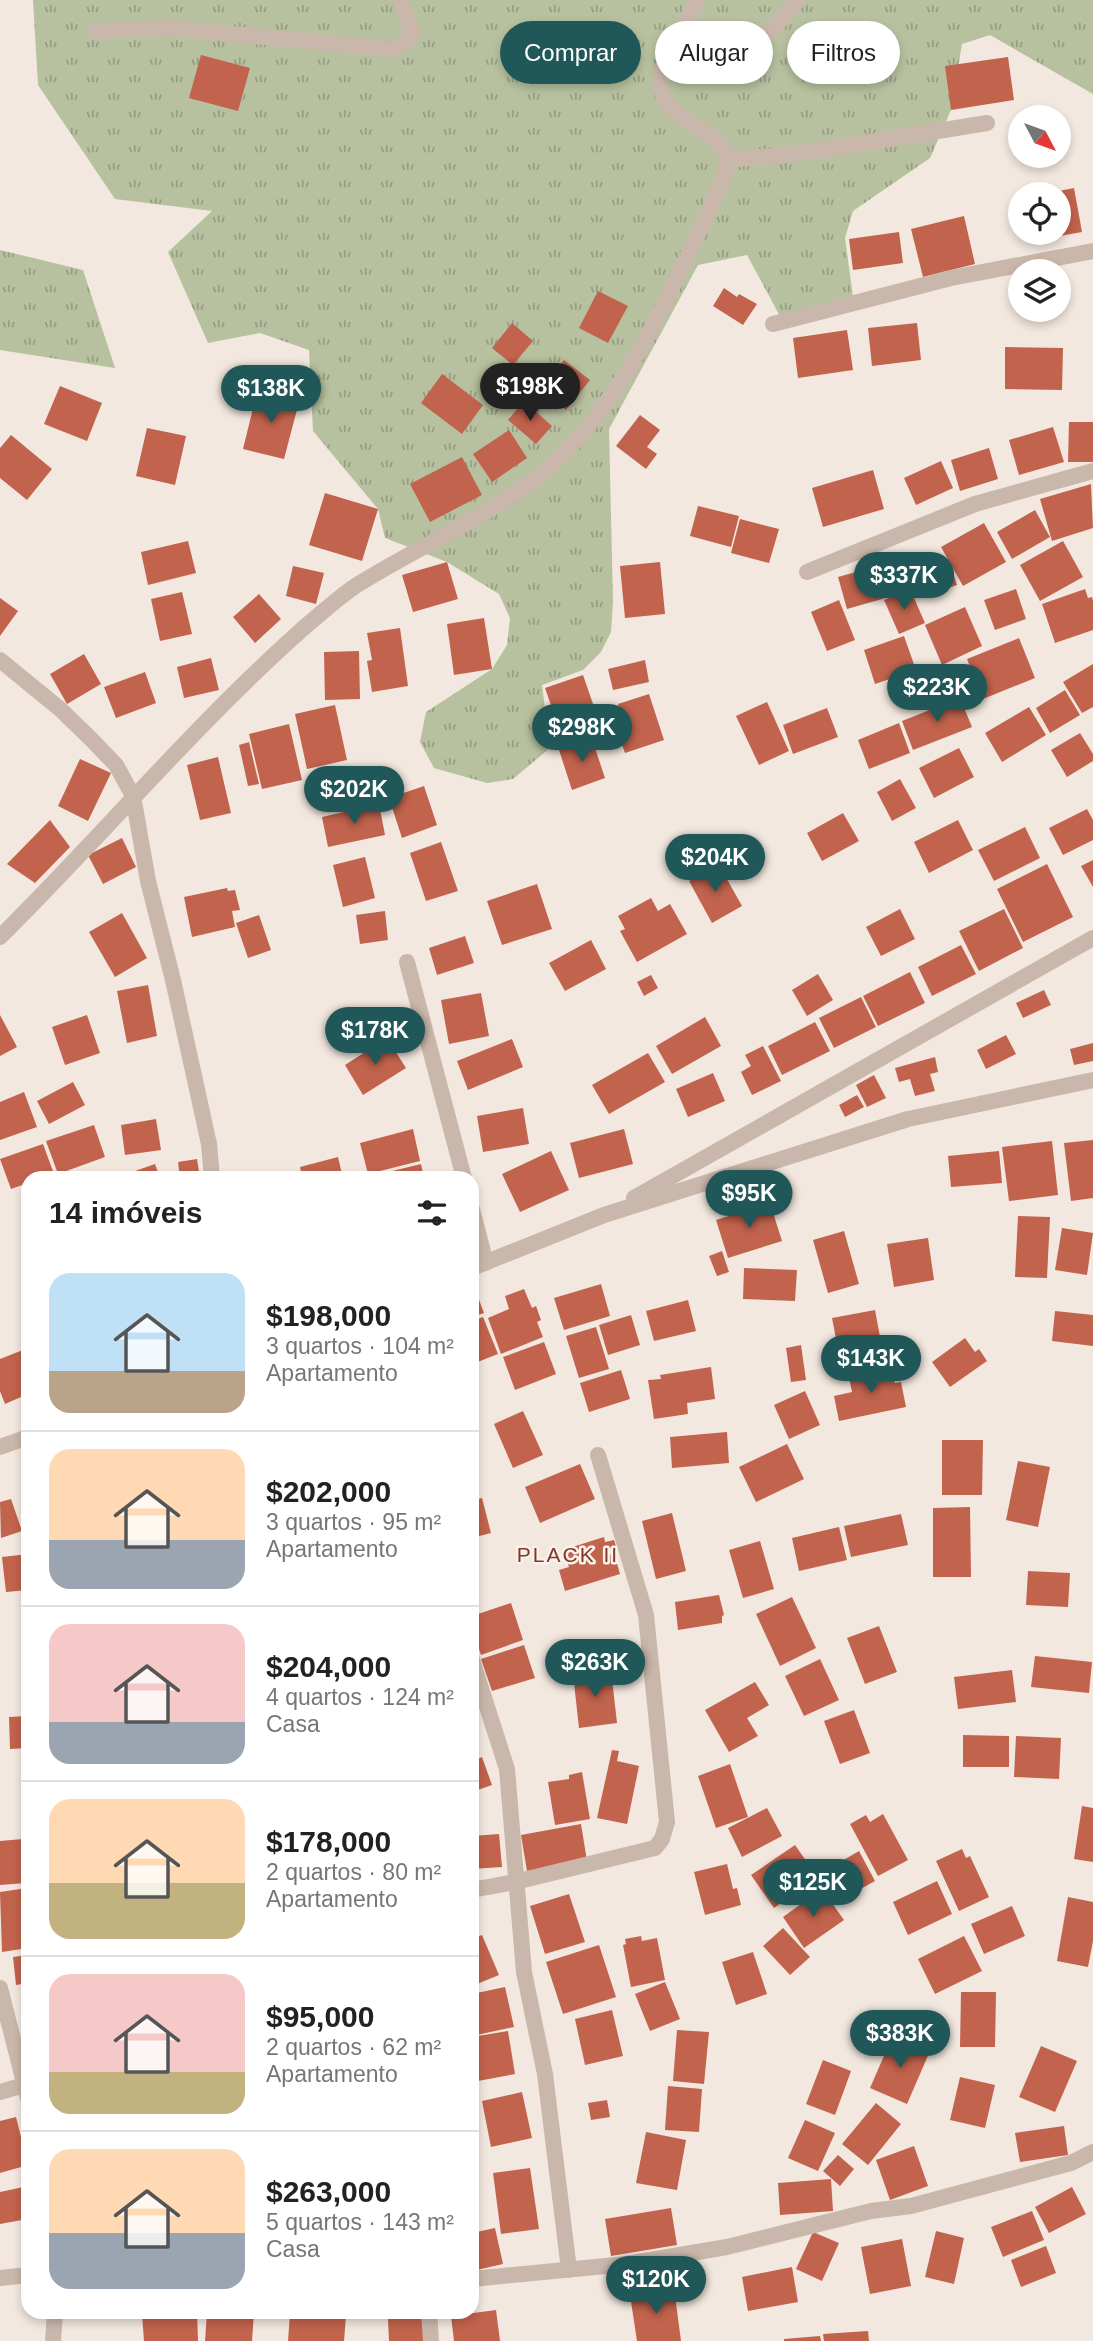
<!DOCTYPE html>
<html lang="pt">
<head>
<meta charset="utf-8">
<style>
	body { margin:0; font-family:Arial,sans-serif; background:#f6f6f6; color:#222; height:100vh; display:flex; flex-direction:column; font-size:26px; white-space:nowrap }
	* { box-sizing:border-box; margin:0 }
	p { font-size:23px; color:#767676 }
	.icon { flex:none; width:38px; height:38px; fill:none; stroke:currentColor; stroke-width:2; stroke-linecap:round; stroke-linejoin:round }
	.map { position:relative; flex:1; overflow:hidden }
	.details { position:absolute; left:21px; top:1171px; width:458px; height:1148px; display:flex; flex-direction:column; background:#fff; border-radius:21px; box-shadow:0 4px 10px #0003 }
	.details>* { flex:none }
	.banner { position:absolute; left:500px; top:21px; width:486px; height:63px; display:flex; gap:14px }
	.needle { width:46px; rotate:131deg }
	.controls { position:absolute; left:1008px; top:105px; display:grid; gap:14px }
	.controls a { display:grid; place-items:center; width:63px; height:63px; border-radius:50%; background:#fff; box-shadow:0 4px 10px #0003; font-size:35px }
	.price { position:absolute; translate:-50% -60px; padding:0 16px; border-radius:24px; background:#205758; color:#fff; font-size:23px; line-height:46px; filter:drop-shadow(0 2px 4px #0008) }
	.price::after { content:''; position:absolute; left:50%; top:42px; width:21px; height:16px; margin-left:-10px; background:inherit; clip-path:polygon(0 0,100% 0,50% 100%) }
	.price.selected { background:#222; color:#fff }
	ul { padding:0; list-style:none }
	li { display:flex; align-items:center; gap:21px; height:175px; padding:0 28px }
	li+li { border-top:2px solid #e0e0e0 }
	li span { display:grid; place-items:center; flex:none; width:196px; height:140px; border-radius:21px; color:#555 }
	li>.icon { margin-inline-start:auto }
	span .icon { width:84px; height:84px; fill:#fffc; stroke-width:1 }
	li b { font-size:30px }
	h2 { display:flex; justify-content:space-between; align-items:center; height:84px; padding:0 28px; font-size:30px }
	.pill { padding:0 24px; border-radius:32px; background:#fff; box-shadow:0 4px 10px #0003; font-size:24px; line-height:63px }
	.pill.selected { background:#205758; color:#fff }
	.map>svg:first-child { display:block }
	.grass { fill:url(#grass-tufts) }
	.building { fill:#c2634d }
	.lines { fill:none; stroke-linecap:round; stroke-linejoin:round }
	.street { stroke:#cab7ab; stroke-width:16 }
	.labels { text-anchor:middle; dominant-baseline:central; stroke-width:5; stroke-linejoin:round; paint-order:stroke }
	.neighbourhood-label { font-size:21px; letter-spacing:2px; fill:#843726; stroke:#f9f2eb }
</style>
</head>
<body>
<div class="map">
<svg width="1093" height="2341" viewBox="0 0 1093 2341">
	<defs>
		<pattern id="grass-tufts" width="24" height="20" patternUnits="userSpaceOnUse" patternTransform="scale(1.75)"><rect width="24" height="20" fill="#b7c19f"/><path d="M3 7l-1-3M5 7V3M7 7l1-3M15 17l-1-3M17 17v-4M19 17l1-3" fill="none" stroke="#969d82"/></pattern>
	</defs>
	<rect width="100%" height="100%" fill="#f2e8df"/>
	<!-- grass -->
	<path class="grass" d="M33,0H1093V94L990,35L962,44L951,110L930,158L853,211L845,238L853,297L781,318L747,255L698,265L609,429L613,602L611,632L601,652L583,670L542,685L550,748L513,779L487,783L434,768L420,742L426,712L492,669L507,645L510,618L499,594L447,562L385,538L378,509L313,431L309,350L260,333L208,343L168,252L212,211L115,199L38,85Z
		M0,250L83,270L115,368L0,350Z"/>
	<!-- building -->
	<path class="building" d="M201,55L250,68L238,111L189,98Z
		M1008,57L1014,100L951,110L945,66Z
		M1074,188L1082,232L1054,237V233H1059V194L1049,193Z
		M964,216L975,264L923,277L911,229Z
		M899,232L903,263L853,270L849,239Z
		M724,288L737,297L739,294L757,304L743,325L713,306Z
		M598,291L628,306L608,343L579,328Z
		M512,323L533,341L513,365L492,348Z
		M917,323L921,360L872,366L868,328Z
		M847,330L853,370L798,378L793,338Z
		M1005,347L1063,348L1062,390L1005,389Z
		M564,360L590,380L566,410L541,389Z
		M442,374L483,405L462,434L421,403Z
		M60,386L102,403L87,441L44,424Z
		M257,392L299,402L284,459L243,449Z
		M524,401L552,426L536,444L508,420Z
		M640,415L660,430L647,447L657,454L646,469L616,446Z
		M1069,422H1093V462H1068Z
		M1053,427L1064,462L1019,475L1009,440Z
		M147,428L186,436L175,485L136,476Z
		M509,430L527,458L492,482L473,454Z
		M11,435L52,469L27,500L0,478V448Z
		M989,448L998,479L960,491L951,460Z
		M462,457L482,495L430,522L410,484Z
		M941,461L953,488L916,505L904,478Z
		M873,470L884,509L823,527L812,488Z
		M1091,484L1093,528L1052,541L1040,499Z
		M325,493L378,509L362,561L309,545Z
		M698,506L739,516L731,547L690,536Z
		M1035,510L1050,537L1012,559L997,532Z
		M740,519L779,529L769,563L731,553Z
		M984,523L1006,562L963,586L941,547Z
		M188,541L196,573L148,585L141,552Z
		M1063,541L1083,577L1040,601L1020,565Z
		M917,557L927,578L952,570L957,585L918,598L902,564Z
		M447,562L458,599L413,612L402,575Z
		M660,562L665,614L625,618L620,566Z
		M881,565L889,597L847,609L838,577Z
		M293,566L324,573L316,604L286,596Z
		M910,589L925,623L899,634L884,600Z
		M1016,589L1026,619L995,630L984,600Z
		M1085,589L1088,598L1092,597L1093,601V630L1055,643L1042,604Z
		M182,592L192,634L160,641L151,599Z
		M259,594L281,619L255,643L233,617Z
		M0,598L18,611L0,636Z
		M839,600L855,640L827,651L811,612Z
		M965,607L982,646L942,665L925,625Z
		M484,618L492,669L454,675L447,624Z
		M400,628L408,686L372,692L367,661L372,660L367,633Z
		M904,636L916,670L875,684L864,650Z
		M1019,638L1035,678L983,699L967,659Z
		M359,651L360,699L325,700L324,652Z
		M84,654L101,684L67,704L50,674Z
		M211,658L219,690L184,698L177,667Z
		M645,660L649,682L613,690L608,669Z
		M1093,664V707L1082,713L1063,682Z
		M145,672L156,703L116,718L104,687Z
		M583,675L601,727L563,740L545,688Z
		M1065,690L1080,715L1050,733L1036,708Z
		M649,694L664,740L625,753L615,726L625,723L618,704Z
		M960,698L972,727L913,750L902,721Z
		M767,702L789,751L759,765L736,716Z
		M335,705L347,760L307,769L295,714Z
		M1029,707L1046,735L1002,762L985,733Z
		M827,708L838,737L793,754L783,725Z
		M899,723L910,753L869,769L858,740Z
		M289,724L302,780L262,789L249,734Z
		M1080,733L1093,754V761L1067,777L1051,750Z
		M592,739L605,778L572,790L559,750Z
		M249,742L259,784L248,786L239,745Z
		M959,748L974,777L934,798L919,768Z
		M218,757L231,813L200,820L187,765Z
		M80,759L111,773L88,821L58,806Z
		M348,768L355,804L321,811L314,776Z
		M900,779L916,808L892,821L877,792Z
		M424,786L437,825L402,838L389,798Z
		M379,804L385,835L328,847L322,817Z
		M1087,809L1093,820V840L1063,855L1049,828Z
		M843,813L859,841L822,861L807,833Z
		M50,820L70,847L35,883L7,864Z
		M958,820L973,850L929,873L914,842Z
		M1025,827L1040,858L994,881L978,850Z
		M122,838L136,867L103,884L88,855Z
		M441,842L458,891L426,901L410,853Z
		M699,845L706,859L694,866L686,851Z
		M365,857L375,898L343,907L333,865Z
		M1093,860V887L1081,866Z
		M1047,864L1073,917L1023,942L997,889Z
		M719,865L742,906L712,923L689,881Z
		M537,884L552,929L502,945L487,901Z
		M227,888L228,891L235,890L240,910L232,911L235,927L192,937L184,897Z
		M651,898L658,911L670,904L687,934L637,962L620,931L625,929L618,916Z
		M900,909L915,939L881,956L866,927Z
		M1004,909L1023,948L979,971L959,931Z
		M385,911L388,940L360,944L356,915Z
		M122,913L147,958L115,977L89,932Z
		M259,915L271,950L248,958L236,923Z
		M465,936L474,963L437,975L429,948Z
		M591,940L606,969L565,991L549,963Z
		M961,945L976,974L932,996L918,967Z
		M910,972L925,1003L878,1026L863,996Z
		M818,974L833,1000L807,1016L792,990Z
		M651,975L658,988L644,996L637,982Z
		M148,985L157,1036L127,1043L117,991Z
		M1044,990L1051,1005L1023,1018L1016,1003Z
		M481,993L489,1036L449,1044L441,1000Z
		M861,997L876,1027L834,1048L819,1018Z
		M0,1015L17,1047L0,1056Z
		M87,1015L100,1053L65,1065L52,1027Z
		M705,1017L721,1046L672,1074L656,1046Z
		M815,1022L830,1051L782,1075L768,1046Z
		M1006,1035L1016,1054L986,1069L977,1050Z
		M387,1038L406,1068L363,1095L345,1065Z
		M512,1039L523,1067L468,1090L457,1061Z
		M1093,1043V1061L1074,1065L1070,1049Z
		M763,1046L781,1081L752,1095L741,1072L751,1066L745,1055Z
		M648,1053L665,1082L609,1114L592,1085Z
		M935,1057L938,1072L930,1074L935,1091L915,1096L910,1079L899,1082L895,1068Z
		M713,1073L725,1101L688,1117L676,1089Z
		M874,1075L886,1098L867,1107L856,1085Z
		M73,1082L85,1105L49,1124L37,1101Z
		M24,1092L37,1127L0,1140V1102Z
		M857,1095L864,1107L845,1117L839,1105Z
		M523,1108L529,1144L483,1152L477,1116Z
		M156,1119L161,1150L125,1155L121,1125Z
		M94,1125L105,1157L58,1174L46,1141Z
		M413,1129L420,1161L368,1174L360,1143Z
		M624,1129L633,1164L579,1178L570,1143Z
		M1093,1140V1198L1071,1201L1064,1143Z
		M1052,1141L1058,1195L1009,1201L1002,1147Z
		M43,1144L54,1174L44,1178H28V1183L11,1189L0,1159Z
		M551,1151L569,1190L520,1212L502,1174Z
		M999,1151L1002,1183L951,1187L948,1156Z
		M338,1157L343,1178H302L300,1167Z
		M197,1159L200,1178H180L178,1162Z
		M155,1164L160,1178H118V1177Z
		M421,1164L424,1178H385L384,1173Z
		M770,1203L782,1241L728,1258L716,1220Z
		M1018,1216L1050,1217L1047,1278L1015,1277Z
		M1062,1228L1093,1233L1087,1275L1055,1270Z
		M844,1231L859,1284L828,1293L813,1240Z
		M928,1238L934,1280L894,1287L887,1244Z
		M722,1251L729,1272L717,1276L709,1256Z
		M744,1268L797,1270L795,1301L743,1299Z
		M601,1284L610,1316L564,1330L554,1298Z
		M524,1289L532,1308L536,1306L541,1320L537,1322L543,1337L501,1354L488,1318L509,1309L505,1296Z
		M476,1292L484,1313L472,1317V1294Z
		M688,1300L696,1331L654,1341L646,1311Z
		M875,1310L881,1342L838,1349L832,1318Z
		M1055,1311L1093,1315V1346L1052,1341Z
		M631,1315L640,1345L608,1355L599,1325Z
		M483,1317L498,1354L475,1363L472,1357V1321Z
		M596,1327L609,1369L579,1378L566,1336Z
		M965,1338L975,1352L979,1349L987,1361L950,1387L932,1362Z
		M544,1342L556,1374L515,1390L503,1357Z
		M801,1345L806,1380L791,1382L786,1348Z
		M28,1348V1394L5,1404L0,1391V1359Z
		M711,1367L715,1399L687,1403L688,1414L654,1419L648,1380L661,1379L660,1375Z
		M892,1368L895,1383L901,1382L906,1407L839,1421L834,1396L852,1392L849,1377Z
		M621,1370L630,1399L589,1412L580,1383Z
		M805,1391L820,1425L789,1439L774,1405Z
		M523,1411L543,1455L513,1468L494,1424Z
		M727,1432L729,1463L672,1468L670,1437Z
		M942,1440H983L982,1495H942Z
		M787,1444L804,1479L756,1502L739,1467Z
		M1018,1461L1050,1467L1038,1527L1006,1520Z
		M580,1464L595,1499L540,1523L525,1487Z
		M482,1498L491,1533L472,1538V1500Z
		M11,1499L22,1531L1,1538L0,1502Z
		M970,1507L971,1577H933V1508Z
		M672,1513L686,1571L656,1579L642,1521Z
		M901,1514L908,1545L851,1557L844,1526Z
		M839,1527L847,1560L799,1571L792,1538Z
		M604,1537L605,1542L614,1540L616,1546L607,1549L609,1555L614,1553L620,1574L565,1591L559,1570L569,1567L563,1550Z
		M760,1541L774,1589L743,1598L729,1550Z
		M28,1554V1590L6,1592L2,1557Z
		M1028,1571L1070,1573L1068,1607L1026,1605Z
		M719,1595L724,1615L722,1616V1623L678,1630L675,1602Z
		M792,1597L816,1648L780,1666L756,1614Z
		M511,1603L523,1640L481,1655L472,1628V1616Z
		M879,1626L897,1672L865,1684L847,1638Z
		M524,1645L535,1678L492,1691L481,1659Z
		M616,1654V1665L600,1666L599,1655Z
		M1035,1656L1092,1662L1089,1693L1031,1687Z
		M820,1659L839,1700L804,1716L785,1676Z
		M611,1670L617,1723L579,1728L573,1674Z
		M1012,1670L1016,1702L958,1709L954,1677Z
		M755,1682L769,1705L747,1718L758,1736L729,1752L705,1710Z
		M854,1710L870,1753L840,1764L824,1721Z
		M28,1716V1748L10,1749L9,1717Z
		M963,1735L1009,1736V1767H963Z
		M1016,1736L1061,1738L1059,1779L1014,1777Z
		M612,1750L619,1751L617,1761L639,1766L627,1824L597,1818Z
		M482,1757L492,1785L472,1792V1761Z
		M730,1764L748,1817L716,1828L698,1776Z
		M582,1772L590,1819L555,1825L548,1782L569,1779V1775Z
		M1082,1806L1093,1808V1862L1074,1859Z
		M767,1808L782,1836L742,1857L728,1828Z
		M883,1814L908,1860L878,1876L850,1824L866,1815L870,1822Z
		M581,1824L587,1861L527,1871L521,1835Z
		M499,1834L502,1867L472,1869V1836Z
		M23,1839L26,1883L0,1885V1841Z
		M795,1845L818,1878L774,1908L751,1875Z
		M962,1849L966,1858L970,1856L989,1897L959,1911L936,1861Z
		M859,1851L875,1881L837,1902L821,1873Z
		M727,1864L733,1889L737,1888L741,1905L705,1915L694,1872Z
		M937,1881L952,1914L908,1935L893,1902Z
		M27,1888L28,1948L2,1952L0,1892Z
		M822,1889L844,1920L804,1948L783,1917Z
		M569,1894L585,1942L545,1954L530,1906Z
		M1068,1897L1093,1902V1941L1088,1967L1057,1961Z
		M1012,1906L1025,1936L984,1954L971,1924Z
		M783,1928L810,1957L790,1975L763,1946Z
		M482,1935L499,1975L472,1986V1939Z
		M641,1936L642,1941L657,1938L665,1980L631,1987L623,1945L626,1944L625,1939Z
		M964,1936L982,1971L935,1994L918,1959Z
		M599,1945L616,1997L563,2014L546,1962Z
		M753,1952L767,1994L736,2005L722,1962Z
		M28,1955V1983L16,1985L13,1957Z
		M665,1982L680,2019L650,2031L635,1994Z
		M505,1987L514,2027L472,2036V1994Z
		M961,1992H996L995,2047H960Z
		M612,2010L623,2056L585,2065L575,2019Z
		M677,2030L709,2032L704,2084L673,2081Z
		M508,2031L515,2074L478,2081L472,2037Z
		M893,2035L930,2051L907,2104L870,2088Z
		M1041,2046L1077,2061L1055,2112L1019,2097Z
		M823,2060L851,2071L835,2115L806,2104Z
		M960,2077L995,2085L985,2128L950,2120Z
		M668,2086L702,2089L699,2132L665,2130Z
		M522,2092L532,2138L491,2147L482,2101Z
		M607,2100L610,2117L591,2120L588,2103Z
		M876,2103L901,2124L868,2165L842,2144Z
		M16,2117L28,2165L0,2173V2121Z
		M805,2120L835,2133L818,2171L788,2158Z
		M1064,2126L1068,2155L1020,2162L1015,2133Z
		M646,2132L686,2140L677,2190L636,2183Z
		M914,2146L928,2186L890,2200L876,2160Z
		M838,2155L854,2169L840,2186L823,2171Z
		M530,2168L539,2229L501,2234L493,2173Z
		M831,2179L833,2211L780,2215L778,2183Z
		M28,2186V2243H27L22,2220L0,2224V2192Z
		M1072,2187L1086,2214L1049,2233L1035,2207Z
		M671,2208L677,2245L611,2256L605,2219Z
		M1032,2211L1044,2240L1003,2257L991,2227Z
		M495,2228L503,2264L472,2271V2233Z
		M936,2231L964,2238L954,2284L925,2277Z
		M813,2232L839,2243L822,2281L796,2269Z
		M902,2239L911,2286L870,2294L861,2247Z
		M1046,2246L1056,2273L1021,2287L1011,2260Z
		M792,2267L798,2302L748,2311L742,2277Z
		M674,2288L681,2341H637L630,2295Z
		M496,2310L500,2341H454L451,2316Z
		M197,2312L198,2341H144L142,2314Z
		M207,2312H254L252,2341H205Z
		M290,2313L346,2316L344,2341H288Z
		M425,2316L427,2341H389L388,2319Z
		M868,2331L869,2341H824L823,2334Z
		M820,2336L821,2341H784V2339Z"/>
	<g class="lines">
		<!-- street -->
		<path class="street" d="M681,30C697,37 715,49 731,52C754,56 784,15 798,0
			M95,31L170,28L390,49C402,46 406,43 412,33L401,0
			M728,160L796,154L987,123
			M773,324L951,278L1093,251
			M807,572L975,504L1093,471
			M0,660L60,709L91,739L116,765L133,796L148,881L173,980L209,1144L212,1178
			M0,937C104,834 197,722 307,625C323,612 340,596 357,585C411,551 470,525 523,488C622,419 670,288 722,183C723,177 727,169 727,162C729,131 661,122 660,83C660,59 686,22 698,0
			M407,962L464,1178
			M634,1198L1093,938
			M472,1209L486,1263
			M472,1268L604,1215L908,1119L1093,1080
			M0,1447L28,1437
			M472,1660L507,1769L524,1972L545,2074L569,2270
			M472,1890L515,1882L655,1848L662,1839L667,1822L646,1615L598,1455
			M0,1988L28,2098
			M0,2092L24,2085
			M0,2278L28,2275
			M472,2279L626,2264L727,2247L871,2211L911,2206L1071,2163L1093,2152
			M429,2312L431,2341
			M53,2341L55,2312"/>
	</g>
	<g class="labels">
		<!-- neighbourhood labels -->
		<g class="neighbourhood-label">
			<text x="568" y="1554">PLACK II</text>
		</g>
	</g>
</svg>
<div class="controls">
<a><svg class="needle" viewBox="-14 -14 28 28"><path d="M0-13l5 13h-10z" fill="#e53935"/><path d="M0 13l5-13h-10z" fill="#767676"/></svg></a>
<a><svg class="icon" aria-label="locate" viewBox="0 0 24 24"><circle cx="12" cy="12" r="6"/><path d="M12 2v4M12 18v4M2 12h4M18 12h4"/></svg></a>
<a><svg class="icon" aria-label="layers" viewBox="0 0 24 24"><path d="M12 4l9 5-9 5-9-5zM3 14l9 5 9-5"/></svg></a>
</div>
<b class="price selected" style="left:530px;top:423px">$198K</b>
<b class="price" style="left:271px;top:425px">$138K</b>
<b class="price" style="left:904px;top:612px">$337K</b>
<b class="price" style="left:937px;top:724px">$223K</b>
<b class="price" style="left:582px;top:764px">$298K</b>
<b class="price" style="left:354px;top:826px">$202K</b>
<b class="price" style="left:715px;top:894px">$204K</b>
<b class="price" style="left:375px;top:1067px">$178K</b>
<b class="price" style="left:749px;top:1230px">$95K</b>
<b class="price" style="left:871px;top:1395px">$143K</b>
<b class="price" style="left:595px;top:1699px">$263K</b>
<b class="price" style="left:813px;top:1919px">$125K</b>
<b class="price" style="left:900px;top:2070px">$383K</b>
<b class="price" style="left:656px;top:2316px">$120K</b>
<div class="banner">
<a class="pill selected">Comprar</a>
<a class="pill">Alugar</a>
<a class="pill">Filtros</a>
</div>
<section class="details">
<h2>14 imóveis<svg class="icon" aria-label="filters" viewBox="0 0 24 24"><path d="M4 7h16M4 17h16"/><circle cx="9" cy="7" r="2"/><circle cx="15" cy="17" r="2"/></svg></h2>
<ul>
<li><span style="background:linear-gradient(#bfe0f5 70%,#b9a48a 0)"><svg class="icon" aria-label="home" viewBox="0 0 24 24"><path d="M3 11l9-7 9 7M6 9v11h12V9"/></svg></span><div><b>$198,000</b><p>3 quartos · 104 m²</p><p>Apartamento</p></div></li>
<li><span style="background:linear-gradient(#ffd9b3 65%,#9aa5b1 0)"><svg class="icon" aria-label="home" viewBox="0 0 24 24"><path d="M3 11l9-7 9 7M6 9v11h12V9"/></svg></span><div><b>$202,000</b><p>3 quartos · 95 m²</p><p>Apartamento</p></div></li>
<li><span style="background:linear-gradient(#f6c9c9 70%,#9aa5b1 0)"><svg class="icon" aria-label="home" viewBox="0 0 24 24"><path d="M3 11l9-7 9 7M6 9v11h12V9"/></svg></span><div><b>$204,000</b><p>4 quartos · 124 m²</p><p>Casa</p></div></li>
<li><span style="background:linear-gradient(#ffd9b3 60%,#c2b280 0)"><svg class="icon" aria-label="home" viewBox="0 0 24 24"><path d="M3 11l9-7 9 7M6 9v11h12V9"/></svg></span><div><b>$178,000</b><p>2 quartos · 80 m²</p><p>Apartamento</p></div></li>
<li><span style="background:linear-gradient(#f6c9c9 70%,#c2b280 0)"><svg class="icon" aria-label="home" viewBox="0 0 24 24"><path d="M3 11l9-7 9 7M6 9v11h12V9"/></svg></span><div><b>$95,000</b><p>2 quartos · 62 m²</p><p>Apartamento</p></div></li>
<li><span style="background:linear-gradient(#ffd9b3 60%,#9aa5b1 0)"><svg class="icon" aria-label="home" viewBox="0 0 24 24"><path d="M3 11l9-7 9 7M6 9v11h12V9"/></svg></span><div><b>$263,000</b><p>5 quartos · 143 m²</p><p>Casa</p></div></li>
</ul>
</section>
</div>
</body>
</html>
